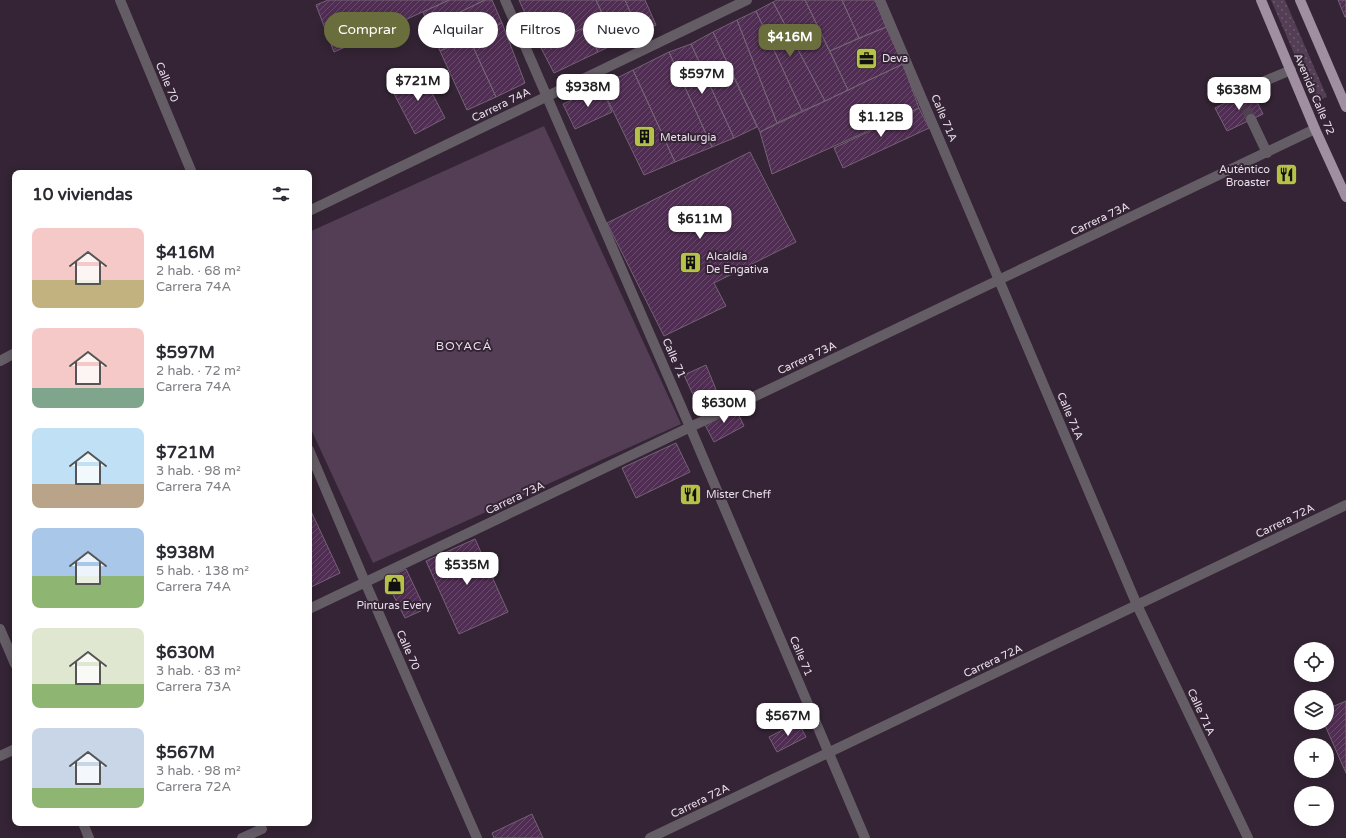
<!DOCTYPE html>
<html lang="es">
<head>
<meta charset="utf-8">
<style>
	body { margin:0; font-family:"Varela Round",sans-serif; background:#f2f2f3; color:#2b2b33; height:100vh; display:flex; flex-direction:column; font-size:15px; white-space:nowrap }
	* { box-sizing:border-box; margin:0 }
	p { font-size:13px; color:#7c7c81 }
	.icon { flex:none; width:22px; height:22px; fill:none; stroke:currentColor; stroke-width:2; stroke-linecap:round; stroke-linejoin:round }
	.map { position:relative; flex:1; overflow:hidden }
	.side { position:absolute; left:12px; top:170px; width:300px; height:656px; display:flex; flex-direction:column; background:#fff; border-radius:8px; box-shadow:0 2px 10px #0003 }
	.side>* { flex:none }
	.banner { position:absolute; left:324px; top:12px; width:380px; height:36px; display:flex; gap:8px }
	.fabs { position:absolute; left:1294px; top:642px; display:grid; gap:8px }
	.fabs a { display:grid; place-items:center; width:40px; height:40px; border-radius:50%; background:#fff; box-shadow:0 2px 10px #0003; font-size:20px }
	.price { position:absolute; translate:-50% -34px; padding:0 9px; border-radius:8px; background:#fff; color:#222; font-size:13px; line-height:26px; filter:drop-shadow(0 1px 2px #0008) }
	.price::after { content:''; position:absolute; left:50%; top:24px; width:12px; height:9px; margin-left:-6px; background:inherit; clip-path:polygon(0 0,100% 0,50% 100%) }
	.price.current { background:#6a6e3c; color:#fff }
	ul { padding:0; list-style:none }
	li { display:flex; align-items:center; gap:12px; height:100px; padding:0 20px }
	li span { display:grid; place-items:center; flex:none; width:112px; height:80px; border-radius:8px; color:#555 }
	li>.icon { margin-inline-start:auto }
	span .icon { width:48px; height:48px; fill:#fffc; stroke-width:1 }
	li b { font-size:17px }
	h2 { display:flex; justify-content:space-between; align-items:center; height:48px; padding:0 20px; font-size:17px }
	.pill { padding:0 14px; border-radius:18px; background:#fff; box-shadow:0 2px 10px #0003; font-size:14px; line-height:36px }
	.pill.current { background:#6a6e3c; color:#fff }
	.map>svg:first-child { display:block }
	.grass { fill:url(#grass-dots) }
	.green { fill:#533e55 }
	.building { fill:url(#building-hatch); stroke:#746275 }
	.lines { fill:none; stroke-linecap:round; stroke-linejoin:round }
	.minor-tunnel { stroke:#4f4050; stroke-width:10; stroke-dasharray:10 5; stroke-linecap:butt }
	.minor { stroke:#655d66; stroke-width:10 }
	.major { stroke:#9f8fa0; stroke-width:10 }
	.labels { text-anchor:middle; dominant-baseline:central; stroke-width:4; stroke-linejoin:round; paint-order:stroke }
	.poi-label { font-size:11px; fill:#e9dee9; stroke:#342435; text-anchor:start }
	.street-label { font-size:11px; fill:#e9dee9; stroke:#342435 }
	.neighbourhood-label { font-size:12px; letter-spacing:1px; fill:#e9dee9; stroke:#342435 }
</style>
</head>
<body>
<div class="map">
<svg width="1346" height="838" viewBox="0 0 1346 838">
	<defs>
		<pattern id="grass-dots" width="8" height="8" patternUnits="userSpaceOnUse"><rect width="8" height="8" fill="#533e55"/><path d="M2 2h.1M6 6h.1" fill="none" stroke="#6c596d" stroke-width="1.8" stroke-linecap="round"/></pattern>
		<pattern id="building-hatch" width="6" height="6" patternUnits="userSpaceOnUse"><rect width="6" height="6" fill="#502e53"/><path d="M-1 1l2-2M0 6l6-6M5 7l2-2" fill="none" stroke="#694c6c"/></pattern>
	</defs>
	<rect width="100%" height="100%" fill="#342435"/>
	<!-- grass -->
	<path class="grass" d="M1271,0H1285L1327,97L1315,102Z"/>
	<!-- green -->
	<path class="green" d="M544,126L681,424L373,563L309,425V232Z"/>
	<!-- building -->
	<path class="building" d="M328,0H449L334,52L316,5Z
		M449,0H485L429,27L423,12Z
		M485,0H492L502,23L440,51L429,27Z
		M519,0H596L604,18L541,48Z
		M596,0H625L639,32L617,43Z
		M625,0H645L656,25L639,32Z
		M777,0H805L848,90L825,101L773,2Z
		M805,0H842L859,38L830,51Z
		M842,0H875L886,27L859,38Z
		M1338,0H1346V17H1345Z
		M773,2L825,101L802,111L756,11Z
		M756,11L802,111L777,123L737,20Z
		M604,18L617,43L598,52L586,27Z
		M737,20L777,123L760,132L713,32Z
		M502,23L525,83L496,97L469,38Z
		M586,27L598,52L554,73L541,48Z
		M886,27L903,64L848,90L830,51Z
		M713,32L757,127L734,138L691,44Z
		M469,38L496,97L467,110L440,51Z
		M691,44L734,138L712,147L669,52Z
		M669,52L712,147L675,162L633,70Z
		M903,64L919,108L772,174L760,132Z
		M420,70L445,118L415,134L390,86Z
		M633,70L675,162L644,175L601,86Z
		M601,86L612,112L575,129L563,104Z
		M1251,90L1263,114L1227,131L1215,108Z
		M919,108L929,128L843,168L834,148Z
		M750,152L796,242L714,283L726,306L664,336L607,223Z
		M706,365L717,392L696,401L684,375Z
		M735,407L744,426L714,442L704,423Z
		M676,443L690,472L636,498L622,468Z
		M309,507L340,573L309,588Z
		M475,539L508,612L459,634L426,561Z
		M406,569L425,609L405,618L385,579Z
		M1346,701V773L1324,723H1327V709Z
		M798,722L806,737L777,752L769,737Z
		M532,814L543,838H494L492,833Z"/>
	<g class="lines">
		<!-- minor-tunnel -->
		<path class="minor-tunnel" d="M1240,95L1251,119"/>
		<!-- minor -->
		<path class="minor" d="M120,0L192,173
			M505,0L690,427L865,838
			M880,0L1137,605L1248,838
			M1240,95L1239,92L1291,70
			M1251,119L1267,153
			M309,211L747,0
			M0,361L15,353
			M309,450L365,582L477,838
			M309,609L1315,129
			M0,629L15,664
			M0,756L15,749
			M83,823L89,838
			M242,838L262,829
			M650,838L1346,505"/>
		<!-- major -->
		<path class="major" d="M1261,0L1315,129L1346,197
			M1300,0L1346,107"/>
	</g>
	<!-- icons -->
	<defs>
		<symbol id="office-square" viewBox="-11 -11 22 22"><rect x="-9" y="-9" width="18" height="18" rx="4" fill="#b6c148" stroke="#342435"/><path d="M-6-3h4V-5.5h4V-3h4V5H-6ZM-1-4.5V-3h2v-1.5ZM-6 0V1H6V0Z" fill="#111"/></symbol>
		<symbol id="building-square" viewBox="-11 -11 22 22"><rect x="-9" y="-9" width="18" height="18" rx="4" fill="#b6c148" stroke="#342435"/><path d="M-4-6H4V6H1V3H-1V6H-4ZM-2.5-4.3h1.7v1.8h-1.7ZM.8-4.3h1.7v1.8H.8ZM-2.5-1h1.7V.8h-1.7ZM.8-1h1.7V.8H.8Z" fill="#111"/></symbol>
		<symbol id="restaurant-square" viewBox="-11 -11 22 22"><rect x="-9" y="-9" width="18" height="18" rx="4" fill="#b6c148" stroke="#342435"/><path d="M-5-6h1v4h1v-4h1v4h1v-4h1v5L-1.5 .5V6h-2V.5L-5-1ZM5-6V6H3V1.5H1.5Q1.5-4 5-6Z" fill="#111"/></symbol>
		<symbol id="shop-square" viewBox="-11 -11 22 22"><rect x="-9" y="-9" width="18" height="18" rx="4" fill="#b6c148" stroke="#342435"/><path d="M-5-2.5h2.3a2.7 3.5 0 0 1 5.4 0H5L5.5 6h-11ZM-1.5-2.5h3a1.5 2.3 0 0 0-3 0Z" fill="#111"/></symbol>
	</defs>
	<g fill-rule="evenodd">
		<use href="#office-square" x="854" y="46" width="25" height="25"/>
		<use href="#building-square" x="632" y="124" width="25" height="25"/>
		<use href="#restaurant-square" x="1274" y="162" width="25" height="25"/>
		<use href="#building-square" x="678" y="250" width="25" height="25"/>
		<use href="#restaurant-square" x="678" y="482" width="25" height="25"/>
		<use href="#shop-square" x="382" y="572" width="25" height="25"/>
	</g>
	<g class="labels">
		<!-- poi labels -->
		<g class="poi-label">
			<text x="882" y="58">Deva</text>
			<text x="660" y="137">Metalurgia</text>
			<text x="1270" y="169" text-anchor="end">Auténtico<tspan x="1270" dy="13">Broaster</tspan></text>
			<text x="706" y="256">Alcaldía<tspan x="706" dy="13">De Engativa</tspan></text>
			<text x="706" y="494">Mister Cheff</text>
			<text x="394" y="605" text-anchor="middle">Pinturas Every</text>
		</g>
		<!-- street labels -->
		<g class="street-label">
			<text transform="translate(167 82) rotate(67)">Calle 70</text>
			<text transform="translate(1314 94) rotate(67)">Avenida Calle 72</text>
			<text transform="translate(501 105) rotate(-26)">Carrera 74A</text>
			<text transform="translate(944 118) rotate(67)">Calle 71A</text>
			<text transform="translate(1100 219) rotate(-25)">Carrera 73A</text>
			<text transform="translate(674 358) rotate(66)">Calle 71</text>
			<text transform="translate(807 358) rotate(-25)">Carrera 73A</text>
			<text transform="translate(1070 416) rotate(67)">Calle 71A</text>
			<text transform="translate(515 498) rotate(-25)">Carrera 73A</text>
			<text transform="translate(1285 521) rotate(-26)">Carrera 72A</text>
			<text transform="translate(408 650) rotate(66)">Calle 70</text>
			<text transform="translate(801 656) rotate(67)">Calle 71</text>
			<text transform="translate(993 661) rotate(-25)">Carrera 72A</text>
			<text transform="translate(1201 712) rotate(65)">Calle 71A</text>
			<text transform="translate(700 801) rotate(-26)">Carrera 72A</text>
		</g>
		<!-- neighbourhood labels -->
		<g class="neighbourhood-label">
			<text x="464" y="346">BOYACÁ</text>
		</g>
	</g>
</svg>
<div class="fabs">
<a><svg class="icon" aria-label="locate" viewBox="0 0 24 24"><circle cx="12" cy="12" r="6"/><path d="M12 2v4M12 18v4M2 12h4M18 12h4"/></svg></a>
<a><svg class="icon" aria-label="layers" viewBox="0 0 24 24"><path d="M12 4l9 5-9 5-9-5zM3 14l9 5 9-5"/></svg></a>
<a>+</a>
<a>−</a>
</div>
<b class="price current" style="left:790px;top:58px">$416M</b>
<b class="price" style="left:702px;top:95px">$597M</b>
<b class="price" style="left:418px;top:102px">$721M</b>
<b class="price" style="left:588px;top:108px">$938M</b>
<b class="price" style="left:1239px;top:111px">$638M</b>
<b class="price" style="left:881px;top:138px">$1.12B</b>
<b class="price" style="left:700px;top:240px">$611M</b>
<b class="price" style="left:724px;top:424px">$630M</b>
<b class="price" style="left:467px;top:586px">$535M</b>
<b class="price" style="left:788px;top:737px">$567M</b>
<div class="banner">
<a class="pill current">Comprar</a>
<a class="pill">Alquilar</a>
<a class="pill">Filtros</a>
<a class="pill">Nuevo</a>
</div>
<section class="side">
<h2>10 viviendas<svg class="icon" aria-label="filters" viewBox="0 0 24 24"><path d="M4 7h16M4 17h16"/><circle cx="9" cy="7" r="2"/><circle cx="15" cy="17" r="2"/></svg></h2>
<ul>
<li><span style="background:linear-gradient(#f6c9c9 65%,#c2b280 0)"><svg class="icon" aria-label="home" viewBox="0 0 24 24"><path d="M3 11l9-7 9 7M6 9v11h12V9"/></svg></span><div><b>$416M</b><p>2 hab. · 68 m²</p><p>Carrera 74A</p></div></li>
<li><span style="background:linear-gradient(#f6c9c9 75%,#7fa58c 0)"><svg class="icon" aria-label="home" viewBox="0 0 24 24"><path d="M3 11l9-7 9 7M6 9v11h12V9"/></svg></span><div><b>$597M</b><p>2 hab. · 72 m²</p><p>Carrera 74A</p></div></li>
<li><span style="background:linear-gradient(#bfe0f5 70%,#b9a48a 0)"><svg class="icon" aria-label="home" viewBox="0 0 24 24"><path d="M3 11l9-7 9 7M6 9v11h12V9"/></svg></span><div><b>$721M</b><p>3 hab. · 98 m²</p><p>Carrera 74A</p></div></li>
<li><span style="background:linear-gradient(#a9c7e8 60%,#8fb573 0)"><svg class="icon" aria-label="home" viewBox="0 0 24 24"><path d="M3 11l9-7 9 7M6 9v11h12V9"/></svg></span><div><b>$938M</b><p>5 hab. · 138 m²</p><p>Carrera 74A</p></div></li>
<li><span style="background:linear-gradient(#dfe7d0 70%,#8fb573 0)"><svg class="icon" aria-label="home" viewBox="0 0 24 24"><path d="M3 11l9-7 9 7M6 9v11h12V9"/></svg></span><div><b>$630M</b><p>3 hab. · 83 m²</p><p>Carrera 73A</p></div></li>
<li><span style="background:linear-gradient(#c9d6e8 75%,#8fb573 0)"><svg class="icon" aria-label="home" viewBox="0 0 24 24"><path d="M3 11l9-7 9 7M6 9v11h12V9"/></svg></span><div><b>$567M</b><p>3 hab. · 98 m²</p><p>Carrera 72A</p></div></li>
</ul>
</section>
</div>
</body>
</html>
